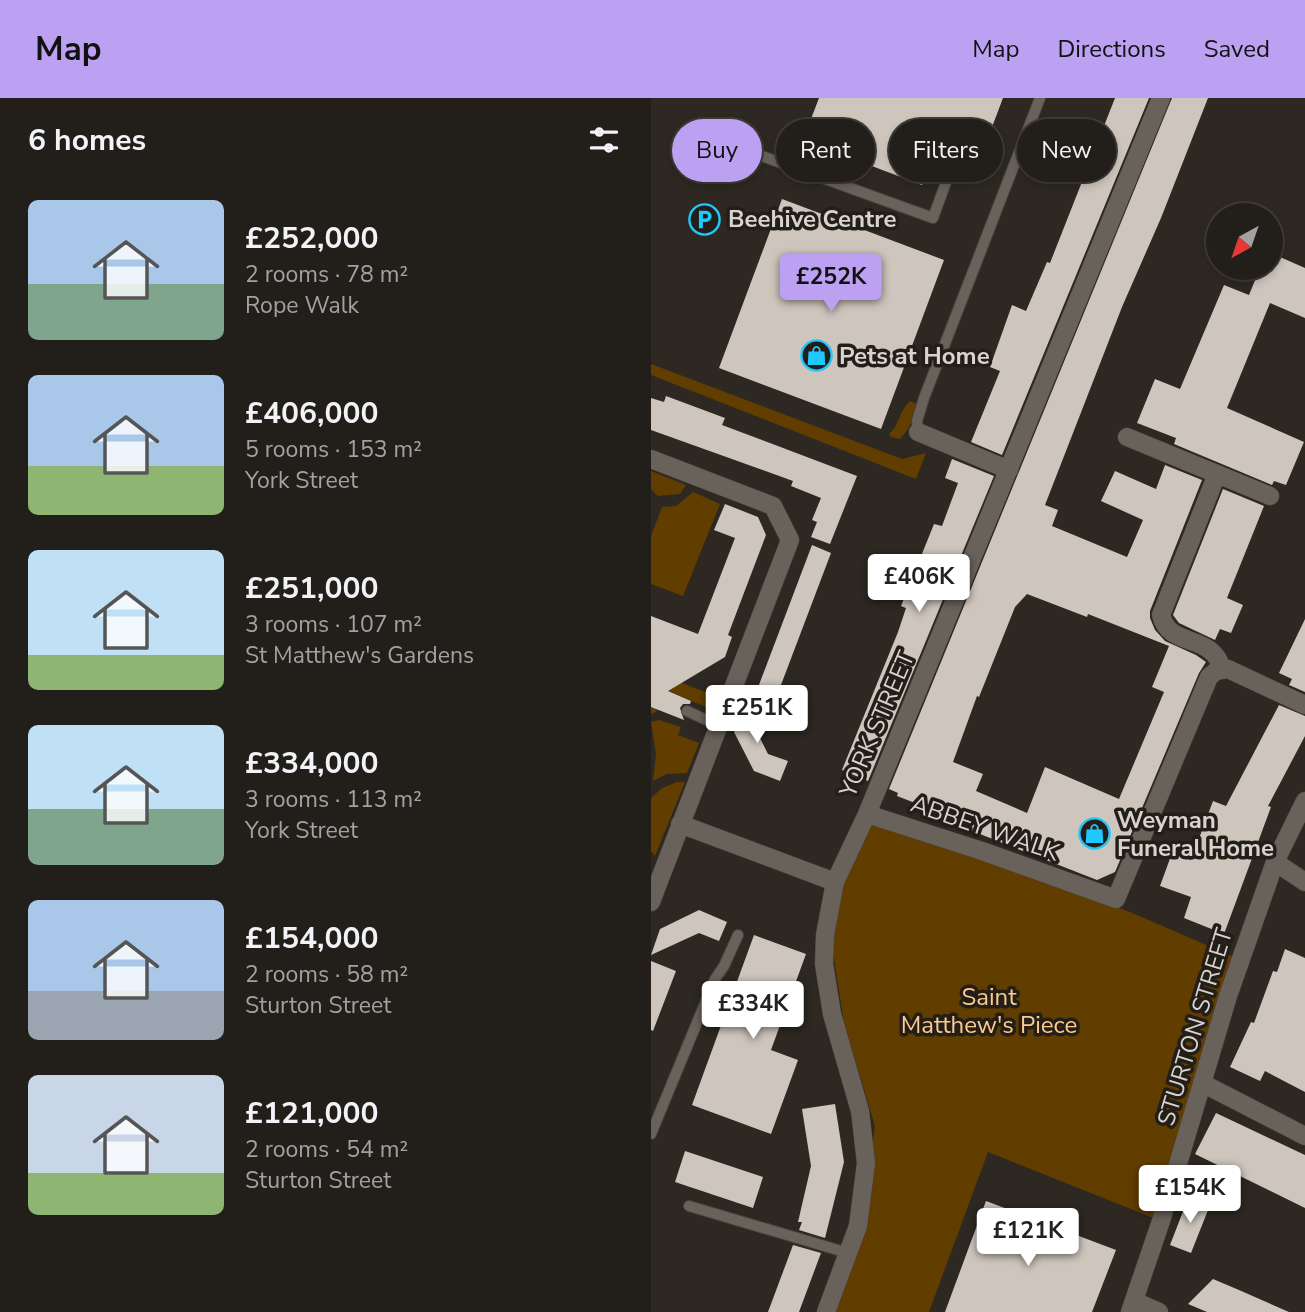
<!DOCTYPE html>
<html lang="en">
<head>
<meta charset="utf-8">
<style>
	body { margin:0; font-family:"Nunito Sans",sans-serif; background:#2e2b26; color:#f1f3f6; height:100vh; display:flex; flex-direction:column; font-size:26px; white-space:nowrap }
	* { box-sizing:border-box; margin:0 }
	p { font-size:23px; color:#a2a2a2 }
	.icon { flex:none; width:38px; height:38px; fill:none; stroke:currentColor; stroke-width:2; stroke-linecap:round; stroke-linejoin:round }
	.map { position:relative; flex:1; overflow:hidden }
	.side { display:flex; flex-direction:column; background:#221e19; width:651px }
	.side>* { flex:none }
	.guide { position:absolute; left:21px; top:21px; width:527px; height:63px; display:flex; gap:14px }
	.needle { width:46px; rotate:220deg }
	.buttons { position:absolute; left:555px; top:105px; display:grid; gap:14px }
	.buttons a { display:grid; place-items:center; width:77px; height:77px; border-radius:50%; background:#221e19; box-shadow:0 4px 10px #0003,0 0 0 2px #3f3c38; font-size:35px }
	.price { position:absolute; translate:-50% -60px; padding:0 16px; border-radius:7px; background:#fff; color:#222; font-size:23px; line-height:46px; filter:drop-shadow(0 2px 4px #0008) }
	.price::after { content:''; position:absolute; left:50%; top:42px; width:21px; height:16px; margin-left:-10px; background:inherit; clip-path:polygon(0 0,100% 0,50% 100%) }
	.price.selected { background:#bca0f2; color:#111 }
	ul { padding:0; list-style:none }
	li { display:flex; align-items:center; gap:21px; height:175px; padding:0 28px }
	li span { display:grid; place-items:center; flex:none; width:196px; height:140px; border-radius:10px; color:#555 }
	li>.icon { margin-inline-start:auto }
	span .icon { width:84px; height:84px; fill:#fffc; stroke-width:1 }
	li b { font-size:30px }
	h2 { display:flex; justify-content:space-between; align-items:center; height:84px; padding:0 28px; font-size:30px }
	.tag { padding:0 24px; border-radius:32px; background:#221e19; box-shadow:0 4px 10px #0003,0 0 0 2px #3f3c38; font-size:24px; line-height:63px }
	.tag.selected { background:#bca0f2; color:#111 }
	header { display:flex; align-items:center; gap:42px; box-sizing:border-box; height:98px; padding:0 35px; background:#bca0f2; color:#111 }
	header strong { font-size:33px }
	nav { display:flex; gap:38px; margin-inline-start:auto; font-size:24px }
	main { display:flex; flex:1; min-height:0 }
	.map>svg:first-child { display:block }
	.green { fill:#623d00 }
	.building { fill:#cec6bd; fill-rule:evenodd }
	.lines { fill:none; stroke-linecap:round; stroke-linejoin:round }
	.lane-casing { stroke:#48433d; stroke-width:12 }
	.street-casing { stroke:#48433d; stroke-width:19 }
	.lane { stroke:#69625a; stroke-width:10 }
	.street { stroke:#69625a; stroke-width:18 }
	.labels { text-anchor:middle; dominant-baseline:central; stroke-width:7; stroke-linejoin:round; paint-order:stroke }
	.poi-label { font-size:24px; font-weight:bold; fill:#d7d3cf; stroke:#241e18; text-anchor:start }
	.street-label { font-size:24px; fill:#d7d3cf; stroke:#241e18 }
	.park-label { font-size:24px; fill:#fbca8e; stroke:#241e18 }
</style>
</head>
<body>
<header>
<strong>Map</strong>
<nav><a>Map</a><a>Directions</a><a>Saved</a></nav>
</header>
<main>
<section class="side">
<h2>6 homes<svg class="icon" aria-label="filters" viewBox="0 0 24 24"><path d="M4 7h16M4 17h16"/><circle cx="9" cy="7" r="2"/><circle cx="15" cy="17" r="2"/></svg></h2>
<ul>
<li><span style="background:linear-gradient(#a9c7e8 60%,#7fa58c 0)"><svg class="icon" aria-label="home" viewBox="0 0 24 24"><path d="M3 11l9-7 9 7M6 9v11h12V9"/></svg></span><div><b>£252,000</b><p>2 rooms · 78 m²</p><p>Rope Walk</p></div></li>
<li><span style="background:linear-gradient(#a9c7e8 65%,#8fb573 0)"><svg class="icon" aria-label="home" viewBox="0 0 24 24"><path d="M3 11l9-7 9 7M6 9v11h12V9"/></svg></span><div><b>£406,000</b><p>5 rooms · 153 m²</p><p>York Street</p></div></li>
<li><span style="background:linear-gradient(#bfe0f5 75%,#8fb573 0)"><svg class="icon" aria-label="home" viewBox="0 0 24 24"><path d="M3 11l9-7 9 7M6 9v11h12V9"/></svg></span><div><b>£251,000</b><p>3 rooms · 107 m²</p><p>St Matthew's Gardens</p></div></li>
<li><span style="background:linear-gradient(#bfe0f5 60%,#7fa58c 0)"><svg class="icon" aria-label="home" viewBox="0 0 24 24"><path d="M3 11l9-7 9 7M6 9v11h12V9"/></svg></span><div><b>£334,000</b><p>3 rooms · 113 m²</p><p>York Street</p></div></li>
<li><span style="background:linear-gradient(#a9c7e8 65%,#9aa5b1 0)"><svg class="icon" aria-label="home" viewBox="0 0 24 24"><path d="M3 11l9-7 9 7M6 9v11h12V9"/></svg></span><div><b>£154,000</b><p>2 rooms · 58 m²</p><p>Sturton Street</p></div></li>
<li><span style="background:linear-gradient(#c9d6e8 70%,#8fb573 0)"><svg class="icon" aria-label="home" viewBox="0 0 24 24"><path d="M3 11l9-7 9 7M6 9v11h12V9"/></svg></span><div><b>£121,000</b><p>2 rooms · 54 m²</p><p>Sturton Street</p></div></li>
</ul>
</section>
<div class="map">
<svg width="654" height="1214" viewBox="0 0 654 1214">
	<rect width="100%" height="100%" fill="#2d2821"/>
	<!-- green -->
	<path class="green" d="M0,266L251,361L275,355L265,381L0,277Z
		M259,303L265,306C265,319 258,331 249,341L240,339L238,336C248,328 248,313 259,303Z
		M0,373L35,387L29,396L7,398L0,391Z
		M42,394L69,406L32,498L0,486V438L11,409L25,408Z
		M0,573L67,599L61,612L14,591L5,614L0,616Z
		M8,622L30,629L27,637L48,645L36,675L16,676L2,683L5,656L0,624Z
		M26,684H34L4,758L0,753V700L11,690Z
		M222,722L479,814L590,862L510,1123L337,1054L278,1214H180L219,1063L224,1028L193,924L180,843L190,786Z"/>
	<!-- building -->
	<path class="building" d="M168,0H352L335,45L292,29L271,87L152,42Z
		M464,0H498L351,357L320,344L349,273L339,269L361,207L375,213L396,164L399,165Z
		M521,0H557L510,120L471,209L394,407L407,412L401,428L476,459L492,422L450,403L464,373L505,391L514,367L551,382L499,513V520L504,532L514,543L545,557L555,564L548,575L464,774L446,782L301,725L303,720L246,698L247,695L238,691ZM376,496L436,519L437,516L518,548L501,589L513,594L468,701L394,669L376,715L325,693L332,676L302,664L326,598L328,599L364,509Z
		M131,101L293,162L230,331L68,270Z
		M620,155L654,170V220L619,205L576,310L653,344L635,387L623,383L621,387L523,346L525,340L486,325L504,281L529,291L573,187L598,197L609,170H620Z
		M15,298L74,320L71,327L206,378L179,446L160,439L166,424L161,422L170,400L140,388L142,383L0,332V300L13,304Z
		M301,361L343,378L217,683L191,672L247,534L255,510L250,508L283,426L291,428L307,385L294,380Z
		M572,391L613,408L576,500L592,507L580,535L569,531L564,542L528,525L522,517Z
		M74,406L107,419L115,437L77,537L81,539L74,559L17,593L40,603L39,606H32L29,610L33,622L0,609V518L47,536L84,440L63,432Z
		M161,447L180,455L122,608L103,600Z
		M654,521V594L638,587L641,581L628,575Z
		M94,606L114,614L106,634L117,656L137,663L129,683L103,673L83,634Z
		M628,607L654,618V638L617,708L620,709L573,836L533,820L540,799L509,788L521,755L540,762L562,703L575,708Z
		M48,812L76,824L68,843L48,835L0,857L9,831Z
		M103,837L155,856L120,952L147,962L120,1036L41,1007Z
		M634,851L654,860V994L614,973L609,983L579,969L600,924L603,925L622,873L626,874Z
		M0,863L25,873L2,933L0,932Z
		M184,1006L193,1064L174,1140L148,1132L151,1124H147L160,1068L151,1011Z
		M565,1015L654,1057V1110L544,1056Z
		M34,1053L112,1079L102,1110L24,1084Z
		M538,1098L559,1107L540,1155L519,1147Z
		M335,1103L465,1152L441,1214H294Z
		M142,1147L170,1155L148,1214H117Z
		M562,1181L588,1192L638,1214H556L537,1206Z"/>
	<g class="lines">
		<defs>
			<path id="lane" d="M105,56L282,120L302,65
				M267,334L266,323L273,300L389,0
				M36,613L66,627
				M0,1036L64,881L73,868L87,837
				M38,1108L197,1155"/>
			<path id="street" d="M267,334L358,372
				M476,339L566,376L510,517C518,551 561,534 571,571
				M0,361L122,408L139,442L0,804
				M566,376L619,398
				M216,716L331,753L465,801L558,579L565,573L577,571L654,607
				M29,726L184,784
				M624,764L654,784
				M551,985L654,1038
				M483,1203L508,1214
				M175,1214L207,1128L215,1065L209,1013L181,916L173,866L174,837L184,784L216,716L510,0
				M479,1214L510,1123L577,898L624,764L654,703"/>
		</defs>
		<!-- lane casing -->
		<use href="#lane" class="lane-casing"/>
		<!-- street casing -->
		<use href="#street" class="street-casing"/>
		<!-- lane -->
		<use href="#lane" class="lane"/>
		<!-- street -->
		<use href="#street" class="street"/>
	</g>
	<!-- icons -->
	<defs>
		<symbol id="parking-ring" viewBox="-11 -11 22 22"><circle r="9.5" fill="#241e18" stroke="#20c9fd" stroke-width="1.5"/><path d="M-3.5-5.5H1a3.5 3.5 0 0 1 0 7H-1V5.5H-3.5ZM-1-3.4V-.6H.8a1.4 1.4 0 0 0 0-2.8Z" fill="#20c9fd"/></symbol>
		<symbol id="shop-ring" viewBox="-11 -11 22 22"><circle r="9.5" fill="#241e18" stroke="#20c9fd" stroke-width="1.5"/><path d="M-5-2.5h2.3a2.7 3.5 0 0 1 5.4 0H5L5.5 6h-11ZM-1.5-2.5h3a1.5 2.3 0 0 0-3 0Z" fill="#20c9fd"/></symbol>
	</defs>
	<g fill-rule="evenodd">
		<use href="#parking-ring" x="36" y="104" width="35" height="35"/>
		<use href="#shop-ring" x="148" y="240" width="35" height="35"/>
		<use href="#shop-ring" x="426" y="718" width="35" height="35"/>
	</g>
	<g class="labels">
		<!-- poi labels -->
		<g class="poi-label">
			<text x="77" y="121">Beehive Centre</text>
			<text x="188" y="258">Pets at Home</text>
			<text x="466" y="722">Weyman<tspan x="466" dy="28">Funeral Home</tspan></text>
		</g>
		<!-- street labels -->
		<g class="street-label">
			<text transform="translate(226 626) rotate(-67)">YORK STREET</text>
			<text transform="translate(334 730) rotate(19)">ABBEY WALK</text>
			<text transform="translate(544 929) rotate(-73)">STURTON STREET</text>
		</g>
		<!-- park labels -->
		<g class="park-label">
			<text x="338" y="899">Saint<tspan x="338" dy="28">Matthew's Piece</tspan></text>
		</g>
	</g>
</svg>
<div class="buttons">
<a><svg class="needle" viewBox="-14 -14 28 28"><path d="M0-13l5 13h-10z" fill="#e53935"/><path d="M0 13l5-13h-10z" fill="#a2a2a2"/></svg></a>
</div>
<b class="price selected" style="left:180px;top:216px">£252K</b>
<b class="price" style="left:268px;top:516px">£406K</b>
<b class="price" style="left:106px;top:647px">£251K</b>
<b class="price" style="left:102px;top:943px">£334K</b>
<b class="price" style="left:539px;top:1127px">£154K</b>
<b class="price" style="left:377px;top:1170px">£121K</b>
<div class="guide">
<a class="tag selected">Buy</a>
<a class="tag">Rent</a>
<a class="tag">Filters</a>
<a class="tag">New</a>
</div>
</div>
</main>
</body>
</html>
